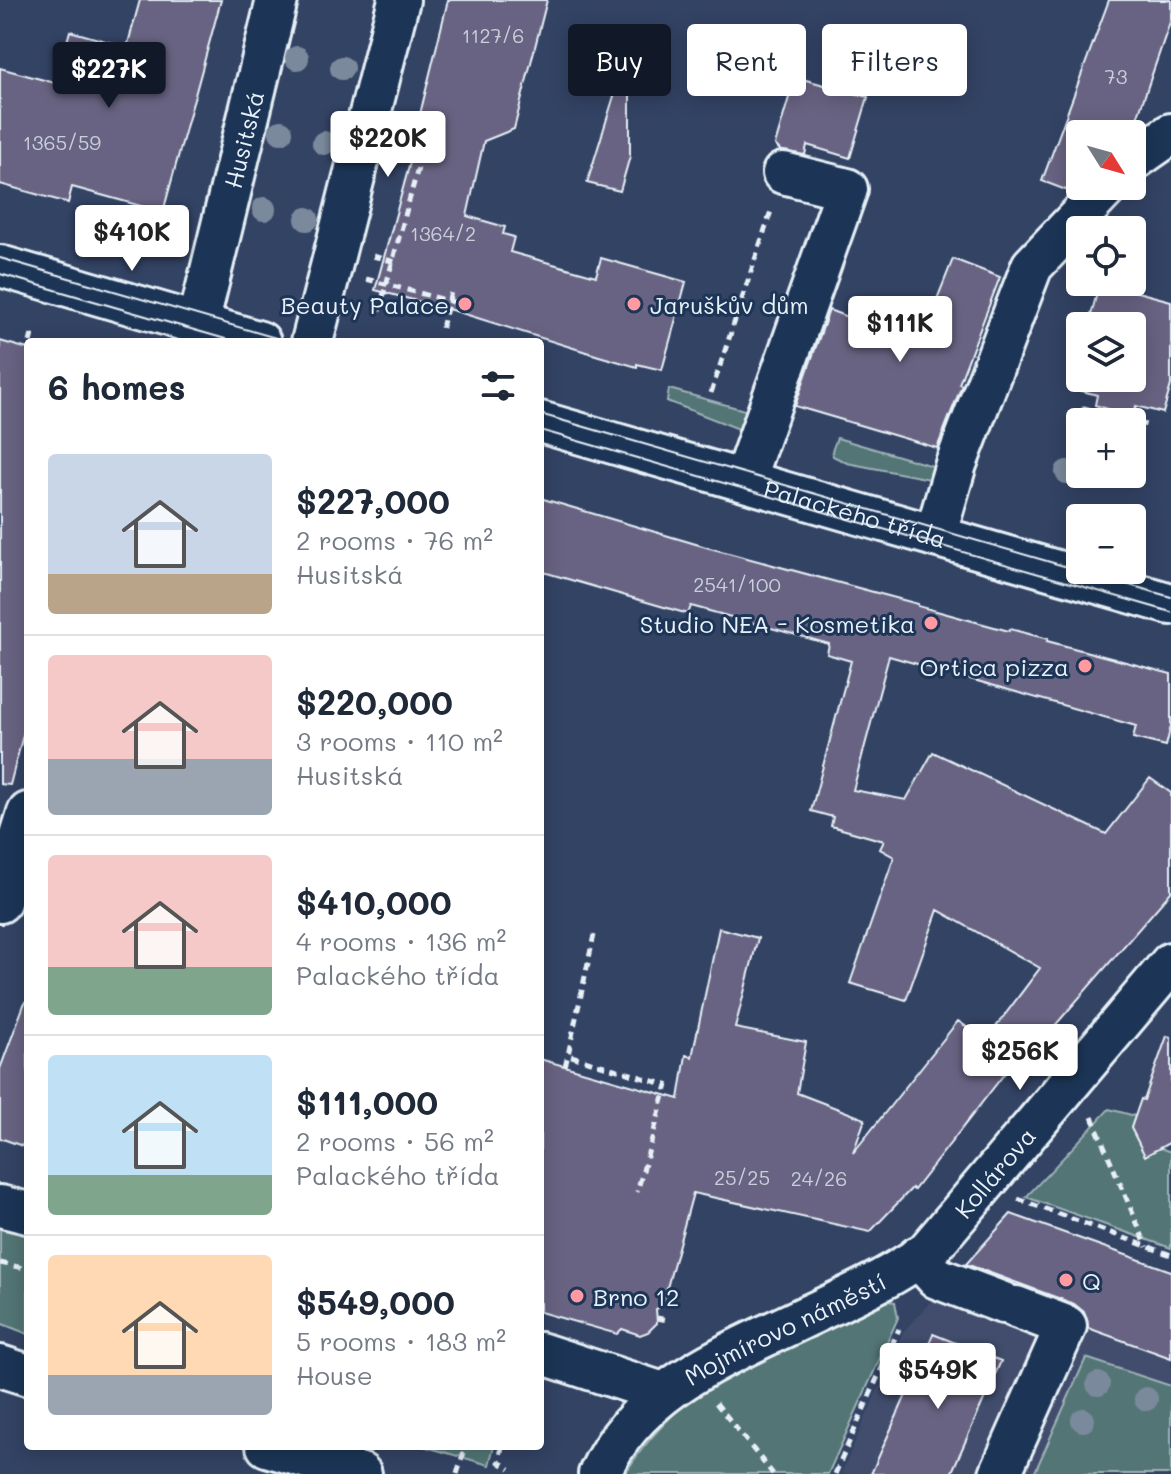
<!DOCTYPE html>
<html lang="en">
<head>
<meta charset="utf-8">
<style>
	body { margin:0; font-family:Mali,sans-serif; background:#f2f2f3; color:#1f2937; height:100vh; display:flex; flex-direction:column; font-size:30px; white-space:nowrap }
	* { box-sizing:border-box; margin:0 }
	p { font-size:26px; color:#747a83 }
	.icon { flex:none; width:44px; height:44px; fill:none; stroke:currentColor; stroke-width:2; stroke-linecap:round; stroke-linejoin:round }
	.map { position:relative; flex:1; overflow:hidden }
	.side { position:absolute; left:24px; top:338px; width:520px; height:1112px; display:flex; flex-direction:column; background:#fff; border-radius:8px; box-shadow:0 4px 20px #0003 }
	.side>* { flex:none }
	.hud { position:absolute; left:568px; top:24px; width:482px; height:72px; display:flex; gap:16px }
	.needle { width:52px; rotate:127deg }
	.buttons { position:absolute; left:1066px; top:120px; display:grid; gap:16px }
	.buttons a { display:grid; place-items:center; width:80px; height:80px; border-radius:8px; background:#fff; box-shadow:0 4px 20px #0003; font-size:40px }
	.price { position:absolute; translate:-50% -68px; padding:0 18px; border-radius:8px; background:#fff; color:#222; font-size:26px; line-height:52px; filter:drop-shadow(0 2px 4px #0008) }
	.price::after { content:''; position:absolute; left:50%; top:48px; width:24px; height:18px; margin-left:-12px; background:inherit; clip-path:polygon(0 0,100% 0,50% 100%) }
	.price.selected { background:#111827; color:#fff }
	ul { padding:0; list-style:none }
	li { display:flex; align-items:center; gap:24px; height:200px; padding:0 24px }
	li+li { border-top:2px solid #e0e1e3 }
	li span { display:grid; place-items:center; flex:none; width:224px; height:160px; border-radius:8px; color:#555 }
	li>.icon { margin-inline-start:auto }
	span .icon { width:96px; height:96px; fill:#fffc; stroke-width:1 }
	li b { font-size:34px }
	h2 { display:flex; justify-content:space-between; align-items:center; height:96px; padding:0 24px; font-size:34px }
	.chip { padding:0 28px; border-radius:8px; background:#fff; box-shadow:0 4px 20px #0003; font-size:28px; line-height:72px }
	.chip.selected { background:#111827; color:#fff }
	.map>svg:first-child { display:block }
	.built { fill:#434d6d }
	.green { fill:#527474; stroke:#9db2b6; stroke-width:2 }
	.building { fill:#676482; stroke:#e8f1f8; stroke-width:2 }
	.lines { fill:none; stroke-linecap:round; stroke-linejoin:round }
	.minor-casing { stroke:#e8f1f8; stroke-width:46 }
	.path { stroke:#e8f1f8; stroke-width:5; stroke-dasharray:8 6; stroke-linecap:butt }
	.minor { stroke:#1d3557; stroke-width:40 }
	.tram { stroke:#e8f1f8; stroke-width:2 }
	.tree { fill:#7a8a9c }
	.poi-dot { fill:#ff9aa2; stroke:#1d3557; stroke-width:3 }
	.labels { text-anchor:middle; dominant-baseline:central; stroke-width:6; stroke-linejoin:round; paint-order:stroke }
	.number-label { font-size:20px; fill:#c8ceda }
	.street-label { font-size:24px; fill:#e8f1f8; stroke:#1d3557 }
	.poi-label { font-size:24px; fill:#e8f1f8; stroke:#1d3557; text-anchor:end }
</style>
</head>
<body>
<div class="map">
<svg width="1171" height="1474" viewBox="0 0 1171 1474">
	<rect width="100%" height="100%" fill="#334364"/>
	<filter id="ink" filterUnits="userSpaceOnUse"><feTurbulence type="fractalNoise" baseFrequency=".0125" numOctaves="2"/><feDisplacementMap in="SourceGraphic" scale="16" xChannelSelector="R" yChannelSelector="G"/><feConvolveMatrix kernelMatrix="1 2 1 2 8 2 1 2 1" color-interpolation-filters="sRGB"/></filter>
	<g filter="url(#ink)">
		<!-- built -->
		<path class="built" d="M1011,1214L1171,1271V1474H841L903,1332Z"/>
		<!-- green -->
		<path class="green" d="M669,389L755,413L749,433L667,401Z
			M837,438L943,469L935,480L847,463L833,456L832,451Z
			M1109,1109L1135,1116L1131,1128L1145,1155L1160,1148L1171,1152V1248L1026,1197Z
			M0,1229L28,1236V1334L0,1323Z
			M888,1301L895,1302L898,1318L828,1474H628L626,1472C647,1439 673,1412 705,1388Z
			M1086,1358L1171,1386V1474H1034Z
			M423,1446H494L489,1465Z"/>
		<!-- building -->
		<path class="building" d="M140,0H221L163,212L72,187L68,203L0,184V68L55,83L70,31L127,47Z
			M448,0H547L514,129L484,141L467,216L505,227L503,234L514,237L510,252L596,276L601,258L686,282L662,370L637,364V367L599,356L455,311L375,290L414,148L412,147Z
			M1109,0H1171V19L1132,133L1080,134V173L1071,192L1042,181Z
			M623,67L630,68V156L620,191L587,183Z
			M795,77L868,97L850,158L807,145L805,155L781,151L775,145Z
			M953,259L1000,277L959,384L962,385L937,448L795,406L829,310L903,338L904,336L920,342Z
			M1100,282L1171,301V385L1163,413L1136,406L1133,416L1114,411L1095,405L1097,395L1071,388L1080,355V378H1132V326H1088Z
			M0,341L28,349V716L10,785L0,784Z
			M540,498L706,547L918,604V606L1009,631L1010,629L1048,639L1047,641L1171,674V726L1166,746L1133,738L1136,726L889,656L853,790L906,800L933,752L1106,834L1150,778L1171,793V892L1026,1059L1019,1055L914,1190L912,1188L870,1232L693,1193L662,1306L656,1309L657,1323L648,1332L640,1335L622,1329L617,1334L540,1312V1059L679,1099L686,1055L692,1057L719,928L758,938L735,1028L806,1042L797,1093L865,1119L853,1153L958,1021L986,1040L1040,968L938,910L906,1000L850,983L894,857L880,849L884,841L831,826L833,817L811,811L851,661L827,654L829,644L691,606L688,614L540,571Z
			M25,1002L28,1003V1148L0,1138V1069Z
			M1167,1036L1171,1037V1142L1145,1156L1131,1128L1141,1099L1144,1100Z
			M1011,1214L1171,1271V1358L1088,1328L1084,1312L1074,1304L966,1264Z
			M933,1334L1001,1361L951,1474H871Z"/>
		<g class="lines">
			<defs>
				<g id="minor">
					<path d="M1132,161L1171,134"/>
					<path d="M0,266L260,342"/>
					<path id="s1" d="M198,324L277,0"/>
					<path d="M312,342L399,0"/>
					<path id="s2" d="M540,422L1171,604"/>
					<path d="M744,480L847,189L783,173"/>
					<path d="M935,536L956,464L1032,266L1108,186"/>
					<path d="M0,902L28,813"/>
					<path d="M0,1206L28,1213"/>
					<path d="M918,1257L937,1278L1003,1303"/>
					<path d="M540,1353L663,1393"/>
					<path d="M0,1366L28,1375"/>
					<path d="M267,1446L361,1474"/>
					<path id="s3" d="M599,1474C638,1388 725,1356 805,1317C831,1305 857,1293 883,1279C897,1272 911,1262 925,1254L1171,963"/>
					<path d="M1000,1474L1066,1326L1016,1307"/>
				</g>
			</defs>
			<!-- minor casing -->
			<use href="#minor" class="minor-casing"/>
			<!-- path -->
			<path class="path" d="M398,150L428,158
				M373,256L399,263
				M366,279L457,303
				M379,311L421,157
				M442,328L451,292
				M30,342L33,331
				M28,349V348
				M711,393L772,208
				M1086,422L1084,408L1146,425L1132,437
				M594,935L568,1055L667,1085L637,1192
				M565,1066L568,1055
				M1092,1117L1147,1247
				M1018,1199L1171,1255
				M0,1263L28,1269
				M657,1318L668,1320
				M716,1403L773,1474
				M502,1446L499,1462L510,1469
				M457,1474L466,1446
				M835,1474L899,1329"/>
			<!-- minor -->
			<use href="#minor" class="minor"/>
			<!-- tram -->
			<path class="tram" d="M0,258L290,342
				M0,274L236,342
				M540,414L1171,597
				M540,430L1171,612"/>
		</g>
		<!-- trees -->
		<g class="tree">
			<circle cx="297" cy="58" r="12"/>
			<circle cx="342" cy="68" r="12"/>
			<circle cx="281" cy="132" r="12"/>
			<circle cx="324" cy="143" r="12"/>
			<circle cx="264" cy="209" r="12"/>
			<circle cx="307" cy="219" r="12"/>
			<circle cx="1067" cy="472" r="12"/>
			<circle cx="1098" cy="1384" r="12"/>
			<circle cx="1146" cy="1399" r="12"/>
			<circle cx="1083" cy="1420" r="12"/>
		</g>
	</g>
	<!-- markers -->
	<g class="poi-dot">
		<circle cx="465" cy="304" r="8"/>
		<circle cx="634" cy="304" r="8"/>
		<circle cx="931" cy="623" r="8"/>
		<circle cx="1085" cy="666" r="8"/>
		<circle cx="1066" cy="1280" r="8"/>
		<circle cx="577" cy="1296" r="8"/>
	</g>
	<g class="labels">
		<!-- number labels -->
		<g class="number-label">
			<text x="493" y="35">1127/6</text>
			<text x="1116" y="76">73</text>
			<text x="62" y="142">1365/59</text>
			<text x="443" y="233">1364/2</text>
			<text x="737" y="584">2541/100</text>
			<text x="742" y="1177">25/25</text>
			<text x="819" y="1178">24/26</text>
		</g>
		<!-- street labels -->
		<g class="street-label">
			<text stroke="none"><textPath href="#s1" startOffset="190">Husitská</textPath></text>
			<text stroke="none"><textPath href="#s2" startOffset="328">Palackého třída</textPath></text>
			<text stroke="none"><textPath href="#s3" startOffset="508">Kollárova</textPath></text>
			<text stroke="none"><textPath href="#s3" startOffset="242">Mojmírovo náměstí</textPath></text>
		</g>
		<!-- poi labels -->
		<g class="poi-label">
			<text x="449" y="304">Beauty Palace</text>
			<text x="650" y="304" text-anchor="start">Jaruškův dům</text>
			<text x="915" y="623">Studio NEA - Kosmetika</text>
			<text x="1069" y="666">Ortica pizza</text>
			<text x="1082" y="1280" text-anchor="start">Q</text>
			<text x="593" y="1296" text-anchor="start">Brno 12</text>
		</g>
	</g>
</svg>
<div class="buttons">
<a><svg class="needle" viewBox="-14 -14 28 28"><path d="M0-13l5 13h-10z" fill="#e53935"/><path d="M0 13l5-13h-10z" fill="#747a83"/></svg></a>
<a><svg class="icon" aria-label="locate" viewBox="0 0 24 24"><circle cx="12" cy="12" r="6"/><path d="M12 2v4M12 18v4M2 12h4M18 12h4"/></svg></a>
<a><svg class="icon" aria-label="layers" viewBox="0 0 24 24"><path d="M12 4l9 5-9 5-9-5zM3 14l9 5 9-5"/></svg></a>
<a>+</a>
<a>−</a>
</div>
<b class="price selected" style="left:109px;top:110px">$227K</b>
<b class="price" style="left:388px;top:179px">$220K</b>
<b class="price" style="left:132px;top:273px">$410K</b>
<b class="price" style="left:900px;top:364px">$111K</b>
<b class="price" style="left:1020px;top:1092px">$256K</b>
<b class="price" style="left:938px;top:1411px">$549K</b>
<div class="hud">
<a class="chip selected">Buy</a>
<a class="chip">Rent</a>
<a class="chip">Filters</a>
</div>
<section class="side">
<h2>6 homes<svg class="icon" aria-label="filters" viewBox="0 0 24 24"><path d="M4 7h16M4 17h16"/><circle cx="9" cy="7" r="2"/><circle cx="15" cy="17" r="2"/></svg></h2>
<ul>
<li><span style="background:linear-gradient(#c9d6e8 75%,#b9a48a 0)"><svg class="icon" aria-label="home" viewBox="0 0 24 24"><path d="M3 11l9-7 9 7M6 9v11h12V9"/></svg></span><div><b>$227,000</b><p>2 rooms · 76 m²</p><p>Husitská</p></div></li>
<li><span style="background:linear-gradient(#f6c9c9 65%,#9aa5b1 0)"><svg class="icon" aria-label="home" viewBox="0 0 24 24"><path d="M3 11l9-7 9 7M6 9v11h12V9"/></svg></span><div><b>$220,000</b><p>3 rooms · 110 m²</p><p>Husitská</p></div></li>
<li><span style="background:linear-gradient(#f6c9c9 70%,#7fa58c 0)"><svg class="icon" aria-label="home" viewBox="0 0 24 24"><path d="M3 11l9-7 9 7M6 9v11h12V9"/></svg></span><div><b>$410,000</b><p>4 rooms · 136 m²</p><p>Palackého třída</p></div></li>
<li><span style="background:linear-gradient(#bfe0f5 75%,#7fa58c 0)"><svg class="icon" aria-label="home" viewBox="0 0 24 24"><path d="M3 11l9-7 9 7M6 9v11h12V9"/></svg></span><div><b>$111,000</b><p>2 rooms · 56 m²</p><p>Palackého třída</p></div></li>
<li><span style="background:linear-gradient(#ffd9b3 75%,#9aa5b1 0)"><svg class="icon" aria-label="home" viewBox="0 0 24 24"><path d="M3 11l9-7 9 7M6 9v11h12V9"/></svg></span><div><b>$549,000</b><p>5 rooms · 183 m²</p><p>House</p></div></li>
</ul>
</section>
</div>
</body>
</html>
